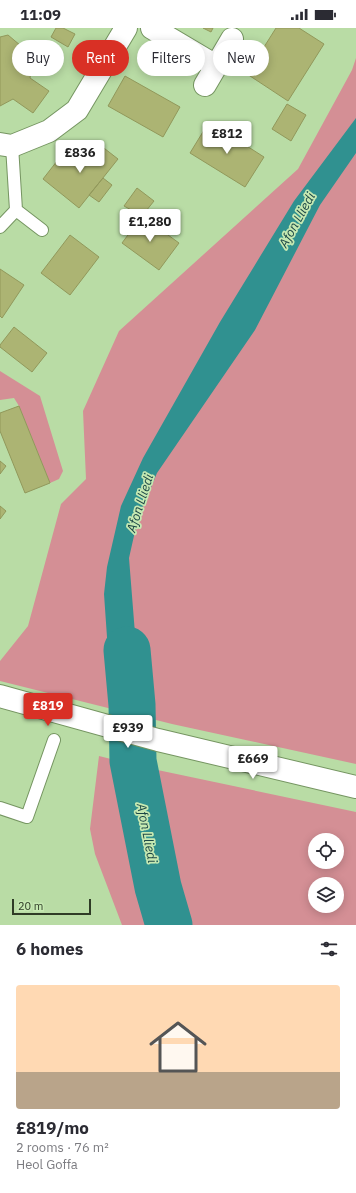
<!DOCTYPE html>
<html lang="en">
<head>
<meta charset="utf-8">
<style>
	body { margin:0; font-family:"IBM Plex Sans",sans-serif; background:#f2f2f3; color:#2b2b33; height:100vh; display:flex; flex-direction:column; font-size:15px; white-space:nowrap }
	* { box-sizing:border-box; margin:0 }
	p { font-size:13px; color:#7c7c81 }
	.icon { flex:none; width:22px; height:22px; fill:none; stroke:currentColor; stroke-width:2; stroke-linecap:round; stroke-linejoin:round }
	.map { position:relative; height:897px; overflow:hidden }
	.side { display:flex; flex-direction:column; background:#fff; flex:1 }
	.side>* { flex:none }
	.top-card { position:absolute; left:12px; top:12px; width:332px; height:36px; display:flex; gap:8px }
	.fabs { position:absolute; left:308px; top:805px; display:grid; gap:8px }
	.fabs a { display:grid; place-items:center; width:36px; height:36px; border-radius:50%; background:#fff; box-shadow:0 2px 10px #0003; font-size:20px }
	.scale { position:absolute; left:12px; bottom:10px; width:79px; box-sizing:border-box; padding-left:4px; border:2px solid #2f3c26; border-top:0; font-size:11px; line-height:14px; white-space:nowrap; color:#2f3c26; -webkit-text-stroke:3px #c6e9b2; paint-order:stroke }
	.price { position:absolute; translate:-50% -34px; padding:0 9px; border-radius:4px; background:#fff; color:#222; font-size:13px; line-height:26px; filter:drop-shadow(0 1px 2px #0008) }
	.price::after { content:''; position:absolute; left:50%; top:24px; width:12px; height:9px; margin-left:-6px; background:inherit; clip-path:polygon(0 0,100% 0,50% 100%) }
	.price.active { background:#d93025; color:#fff }
	ul { padding:0; list-style:none }
	li { display:grid; align-content:center; gap:8px; height:212px; padding:0 16px }
	li span { display:grid; place-items:center; height:124px; border-radius:4px; color:#555 }
	li>.icon { margin-inline-start:auto }
	span .icon { width:72px; height:72px; fill:#fffc; stroke-width:1 }
	li b { font-size:17px }
	h2 { display:flex; justify-content:space-between; align-items:center; height:48px; padding:0 16px; font-size:17px }
	.pill { padding:0 14px; border-radius:18px; background:#fff; box-shadow:0 2px 10px #0003; font-size:14px; line-height:36px }
	.pill.active { background:#d93025; color:#fff }
	.status { display:flex; justify-content:space-between; align-items:center; height:28px; padding:0 20px; background:#fff; direction:ltr }
	.status svg { height:11px; fill:currentColor }
	.map>svg:first-child { display:block }
	.green { fill:#d48f95; fill-rule:evenodd }
	.water { fill:#309190 }
	.lines { fill:none; stroke-linecap:round; stroke-linejoin:round }
	.river { stroke:#309190; stroke-width:47 }
	.building { fill:#acb473; stroke:#91985b }
	.service-casing { stroke:#759561; stroke-width:14 }
	.minor-casing { stroke:#759561; stroke-width:24 }
	.tertiary-casing { stroke:#759561; stroke-width:24 }
	.service { stroke:#fff; stroke-width:12 }
	.minor { stroke:#fff; stroke-width:22 }
	.tertiary { stroke:#fff; stroke-width:22 }
	.labels { text-anchor:middle; dominant-baseline:central; stroke-width:3.5; stroke-linejoin:round; paint-order:stroke }
	.water-label { font-size:13px; font-style:italic; fill:#1c4746; stroke:#c6e9b2 }
</style>
</head>
<body>
<div class="status"><b>11:09</b><svg viewBox="0 0 49 12"><path d="M0 12V9h3v3zM5 12V6h3v6zM10 12V3h3v9zM15 12V0h3v12zM26 1h20v11H26zM47 4h2v5h-2z"/></svg></div>
<div class="map">
<svg width="356" height="897" viewBox="0 0 356 897">
	<rect width="100%" height="100%" fill="#b9dca5"/>
	<!-- green -->
	<path class="green" d="M356,30V736L172,696L0,653V633L28,598L61,476L86,451L83,383L119,303L298,141L352,42Z
		M0,343L40,368L63,443L59,451L50,455L19,378L14,370L0,372Z
		M99,728L123,734L125,777L147,880L151,897H122L95,826L90,801Z
		M148,740L356,784V897H182L171,860ZM315,812H337V834H315ZM315,856H337V878H315Z"/>
	<!-- water -->
	<path class="water" d="M356,90V125L320,177L255,302L157,445L138,490L129,530L139,656L141,689L112,681L104,566L107,539L121,478L143,430L220,294L294,173Z
		M123,734L148,740L171,860L182,897H151L147,880L125,777Z"/>
	<g class="lines">
		<!-- river -->
		<path class="river" d="M127,622L132,677L133,733L158,859L169,897"/>
	</g>
	<!-- building -->
	<path class="building" d="M56,0H63L75,6L68,19L51,9Z
		M203,0H213L211,4Z
		M276,0H299L324,16L288,73L247,46Z
		M8,7L33,28L30,50L49,63L33,85L13,71L0,78V9Z
		M125,48L180,79L163,109L108,78Z
		M287,76L306,87L291,113L272,101Z
		M209,94L264,129L245,159L190,125Z
		M100,117L118,131L79,180L43,151L68,119L87,134Z
		M103,150L112,157L99,174L89,167Z
		M137,160L154,173L142,188L124,178Z
		M142,188L179,215L159,242L122,215Z
		M70,207L99,229L70,267L41,245Z
		M0,241L24,257L2,290L0,288Z
		M14,299L47,325L32,344L0,319V317Z
		M19,378L50,455L25,465L0,403V385Z
		M0,433L6,438L0,446Z
		M0,478L6,483L0,491Z"/>
	<g class="lines">
		<defs>
			<path id="service" d="M12,118L16,182
				M0,199L16,182L42,202
				M0,780L27,789L54,712"/>
			<path id="minor" d="M152,0L216,38
				M205,57L232,11
				M0,116L12,118L49,103L77,82L126,0"/>
			<path id="tertiary" d="M0,668L158,712L356,759"/>
		</defs>
		<!-- service casing -->
		<use href="#service" class="service-casing"/>
		<!-- minor casing -->
		<use href="#minor" class="minor-casing"/>
		<!-- tertiary casing -->
		<use href="#tertiary" class="tertiary-casing"/>
		<!-- service -->
		<use href="#service" class="service"/>
		<!-- minor -->
		<use href="#minor" class="minor"/>
		<!-- tertiary -->
		<use href="#tertiary" class="tertiary"/>
	</g>
	<g class="labels">
		<!-- water labels -->
		<g class="water-label">
			<text transform="translate(297 192) rotate(-61)">Afon Lliedi</text>
			<text transform="translate(140 475) rotate(-72)">Afon Lliedi</text>
			<text transform="translate(147 805) rotate(79)">Afon Lliedi</text>
		</g>
	</g>
</svg>
<div class="fabs">
<a><svg class="icon" aria-label="locate" viewBox="0 0 24 24"><circle cx="12" cy="12" r="6"/><path d="M12 2v4M12 18v4M2 12h4M18 12h4"/></svg></a>
<a><svg class="icon" aria-label="layers" viewBox="0 0 24 24"><path d="M12 4l9 5-9 5-9-5zM3 14l9 5 9-5"/></svg></a>
</div>
<div class="scale">20 m</div>
<b class="price" style="left:227px;top:127px">£812</b>
<b class="price" style="left:80px;top:146px">£836</b>
<b class="price" style="left:150px;top:215px">£1,280</b>
<b class="price active" style="left:48px;top:699px">£819</b>
<b class="price" style="left:128px;top:721px">£939</b>
<b class="price" style="left:253px;top:752px">£669</b>
<div class="top-card">
<a class="pill">Buy</a>
<a class="pill active">Rent</a>
<a class="pill">Filters</a>
<a class="pill">New</a>
</div>
</div>
<section class="side">
<h2>6 homes<svg class="icon" aria-label="filters" viewBox="0 0 24 24"><path d="M4 7h16M4 17h16"/><circle cx="9" cy="7" r="2"/><circle cx="15" cy="17" r="2"/></svg></h2>
<ul>
<li><span style="background:linear-gradient(#ffd9b3 70%,#b9a48a 0)"><svg class="icon" aria-label="home" viewBox="0 0 24 24"><path d="M3 11l9-7 9 7M6 9v11h12V9"/></svg></span><div><b>£819/mo</b><p>2 rooms · 76 m²</p><p>Heol Goffa</p></div></li>
</ul>
</section>
</body>
</html>
